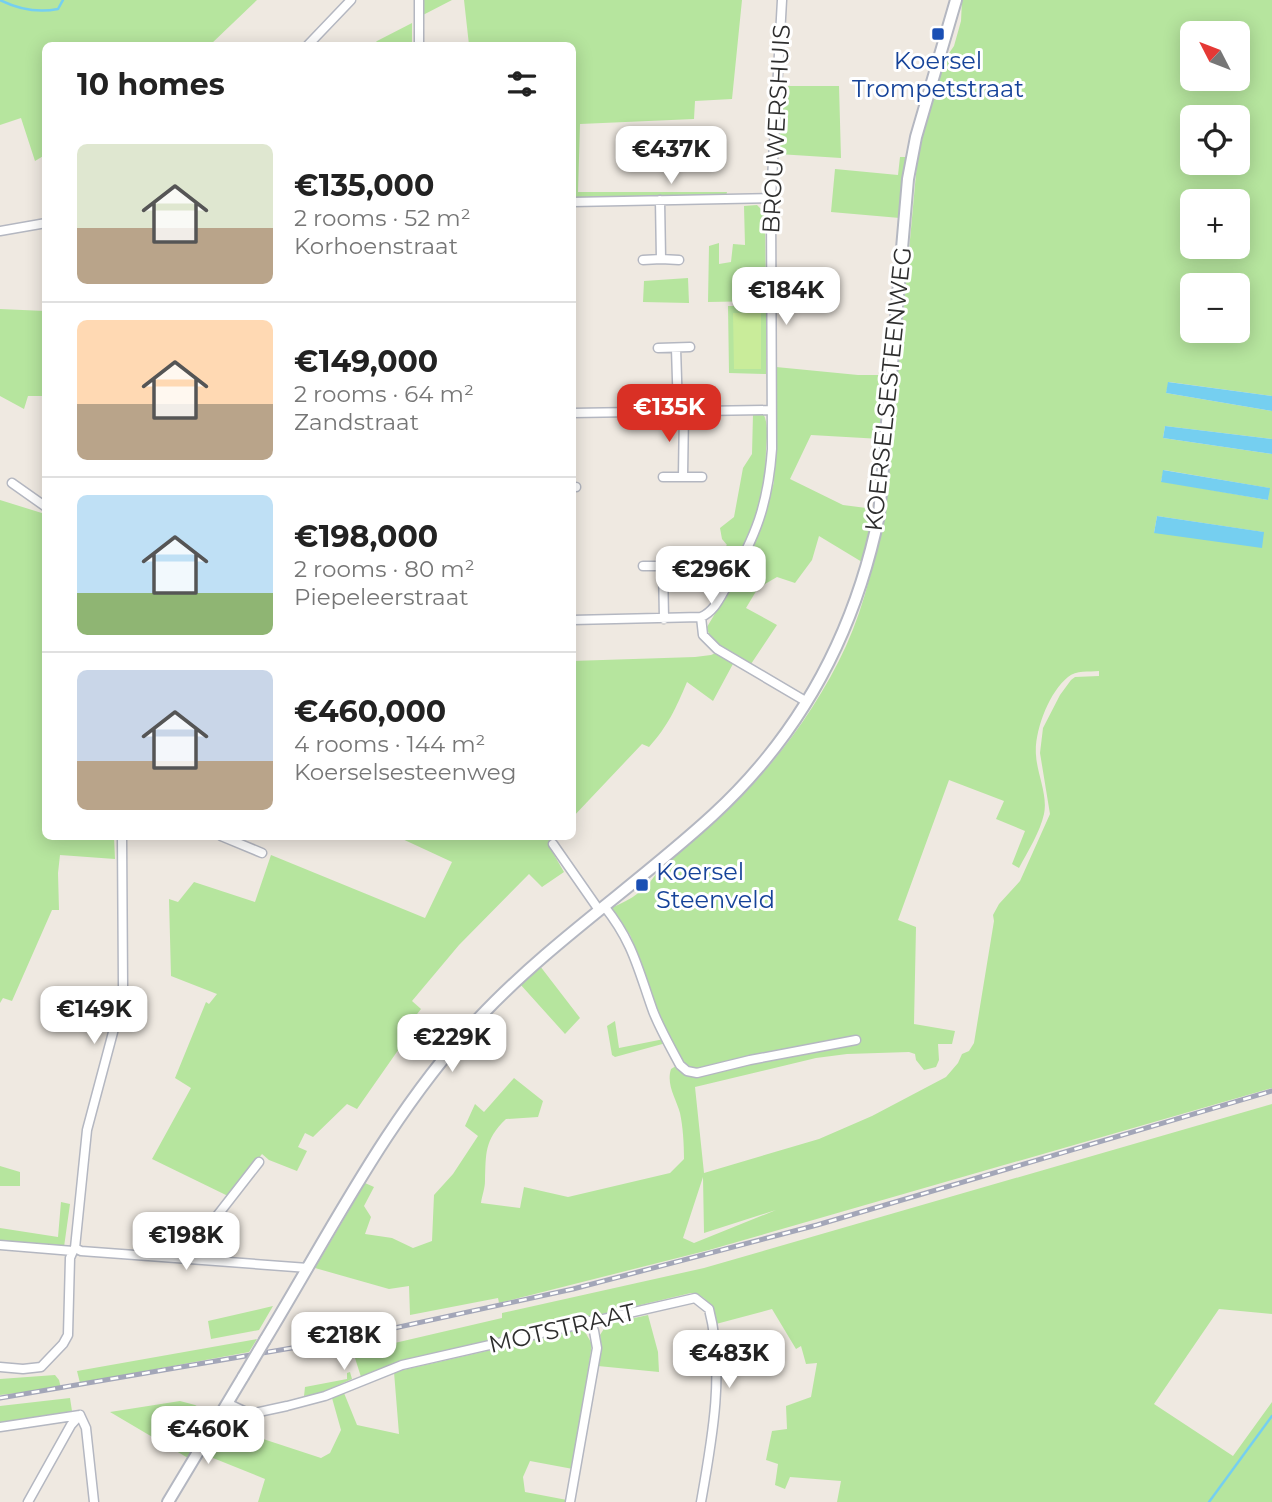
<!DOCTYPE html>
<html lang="en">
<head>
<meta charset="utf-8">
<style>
	body { margin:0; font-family:Montserrat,sans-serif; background:#f2f2f2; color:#222; height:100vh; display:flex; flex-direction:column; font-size:26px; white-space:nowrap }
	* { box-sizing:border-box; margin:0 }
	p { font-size:23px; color:#767676 }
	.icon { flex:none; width:38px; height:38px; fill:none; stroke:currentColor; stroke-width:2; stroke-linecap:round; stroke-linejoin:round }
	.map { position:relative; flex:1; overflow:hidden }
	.panel { position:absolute; left:42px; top:42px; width:534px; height:798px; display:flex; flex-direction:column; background:#fff; border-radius:10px; box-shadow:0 4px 18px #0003 }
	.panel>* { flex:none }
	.needle { width:46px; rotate:312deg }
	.controls { position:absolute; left:1180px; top:21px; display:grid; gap:14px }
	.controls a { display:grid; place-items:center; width:70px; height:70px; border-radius:10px; background:#fff; box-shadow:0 4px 18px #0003; font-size:35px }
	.price { position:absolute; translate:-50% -60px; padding:0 16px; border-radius:14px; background:#fff; color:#222; font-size:23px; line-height:46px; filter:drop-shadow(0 2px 4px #0008) }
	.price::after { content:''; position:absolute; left:50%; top:42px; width:21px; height:16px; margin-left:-10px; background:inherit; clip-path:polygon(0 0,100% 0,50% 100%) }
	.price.active { background:#d93025; color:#fff }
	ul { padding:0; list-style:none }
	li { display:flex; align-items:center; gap:21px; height:175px; padding:0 35px }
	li+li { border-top:2px solid #e0e0e0 }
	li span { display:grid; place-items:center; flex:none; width:196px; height:140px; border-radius:10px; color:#555 }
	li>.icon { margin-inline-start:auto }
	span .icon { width:84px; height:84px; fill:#fffc; stroke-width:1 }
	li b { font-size:30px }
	h2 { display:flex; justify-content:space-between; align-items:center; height:84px; padding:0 35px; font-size:30px }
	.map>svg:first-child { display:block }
	.green { fill:#b6e59e; fill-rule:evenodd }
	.pitch { fill:#c9ec9a }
	.water { fill:#75cff0 }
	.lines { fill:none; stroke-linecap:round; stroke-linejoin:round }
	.stream { stroke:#75cff0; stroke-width:2.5 }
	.street-casing { stroke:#b4b7c1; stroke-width:11 }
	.secondary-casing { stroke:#b4b7c1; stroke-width:14 }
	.street { stroke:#fff; stroke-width:8 }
	.secondary { stroke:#fff; stroke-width:10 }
	.rail-casing { stroke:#a3a6b8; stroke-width:5 }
	.rail { stroke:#fff; stroke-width:2.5; stroke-dasharray:8; stroke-linecap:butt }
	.secondary-bridge-casing { stroke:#b4b7c1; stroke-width:14; stroke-linecap:butt }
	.secondary-bridge { stroke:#fff; stroke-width:10 }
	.transit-dot { fill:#1a4fb4; stroke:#fff; stroke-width:2.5 }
	.labels { text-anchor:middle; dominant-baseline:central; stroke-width:6; stroke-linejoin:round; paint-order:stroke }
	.transit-label { font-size:24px; fill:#164399; stroke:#fff }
	.street-label { font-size:24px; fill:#2e2e2e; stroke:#fff }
</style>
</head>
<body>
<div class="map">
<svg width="1272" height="1502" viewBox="0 0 1272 1502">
	<rect width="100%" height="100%" fill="#efe9e1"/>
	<!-- green -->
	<path class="green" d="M0,0H257L210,45L46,46L45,155L35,161L21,118L0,125Z
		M424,0H452L423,15Z
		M464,0H742L732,99L695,101L694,119L580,124L578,192H727L726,196L572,198V46L469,45Z
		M962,0H1272V396L1169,382L1166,393L1272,411V439L1165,426L1163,438L1272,454V1088L709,1250L499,1303L498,1298L410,1315L409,1286L389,1289L315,1268L365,1183L374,1187L364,1206L371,1217L365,1234L392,1238L413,1248L432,1241L434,1195L453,1174L478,1136L465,1126L475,1104L484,1112L514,1078L543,1101L538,1117L506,1119C484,1140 486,1154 485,1181C485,1188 482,1196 481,1203L520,1208L524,1187L568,1197L670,1173L684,1159C684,1144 683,1127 680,1113C676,1098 666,1085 671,1069L676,1066L686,1075L698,1076L697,1070L689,1068L682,1063L656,1012L641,962L630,935L611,908C631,900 648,889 659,869C682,849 706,831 728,810C776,763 818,707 846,646C868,598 878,544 887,492L917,163L921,140L943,62L954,46L961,21ZM1192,33H1237V79H1192ZM1192,117H1237V163H1192ZM1192,201H1237V247H1192ZM1192,285H1237V331H1192ZM1164,470L1269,488L1268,500L1161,481ZM1157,516L1263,532L1154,533ZM1099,671V676L1075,677L1071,680L1060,695L1043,728L1040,753L1050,814L1020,881L999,904L993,915L994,921L974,1043L969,1051L962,1054L958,1063L946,1077L872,1116L819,1139L704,1173L695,1087L816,1058L847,1054L909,1052L915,1054L916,1060L924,1070L936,1067L939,1060L938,1044H952L955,1031L914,1024L916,927L898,920L949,780L1004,801L996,819L1025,831L1012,864L1019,868C1028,851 1040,832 1044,814C1048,795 1037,774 1036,755C1034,732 1049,692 1068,677C1076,670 1089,672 1099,671ZM703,1177L704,1233L776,1210L694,1243L683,1238Z
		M412,23V45H373L377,41Z
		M781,86H839L841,158L778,154Z
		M900,157H906L900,218L831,212L835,169L898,175Z
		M757,205L765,213L766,301L708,302L709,246L719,243V264L731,262L733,244L745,245L744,206Z
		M688,278L689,303L643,302L644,281Z
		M728,306H766V374L729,373Z
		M0,309L45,311V396H28L24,409L0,396Z
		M776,367L858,375H885L881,439L811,435L790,479L843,505L874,509L862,562L819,536L812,560L795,583L777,577L758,588L746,608L777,625L751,664C737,656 709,645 707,627L738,575L765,514L774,482Z
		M763,413C769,425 767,437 766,450C765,504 751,537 724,583L716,570L715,556L727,545L722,539L720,528L734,517L743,468L752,454L753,414Z
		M0,500L45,514L46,836L114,837L115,859L60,855L58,873L59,910H52L12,1001L3,998L0,1003Z
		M718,652L734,662L713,701L687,682C676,708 668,726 649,747L642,744L572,818V661L695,657L711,655Z
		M398,837H555L549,846L564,872L542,887L529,874L459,945L412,1001L421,1009L403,1032L408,1036L357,1109L347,1104L313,1137L305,1133L298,1147L307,1151L297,1171L269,1160L262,1154L228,1196L152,1159L191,1088L175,1078L206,1002L209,1004L217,994L171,976L169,899L178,902L194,882L255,902L271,855L425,918L452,862Z
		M540,966L580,1018L565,1034L520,984Z
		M615,1021L619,1048L664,1039L666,1043L615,1057L612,1055L607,1026Z
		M1272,1104V1314L1219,1309L1154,1404L1233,1456L1272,1402V1502H837L841,1481L790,1477L785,1489L775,1485L778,1464L766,1460L772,1431L787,1429L786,1406L811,1397L817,1363L806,1364L801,1346L796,1349L772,1309L716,1324C712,1308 709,1296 691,1293L408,1360L361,1377L355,1358L356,1352L502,1318V1313L704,1268Z
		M0,1166L20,1172V1186H0Z
		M61,1202L70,1204L64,1247L0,1243V1228L58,1237Z
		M273,1306L259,1330L211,1339L208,1321Z
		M648,1315L658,1352L659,1372L598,1366L602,1349L600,1335L607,1324Z
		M579,1330L585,1332L592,1344L573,1469L530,1461L523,1477L525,1492L567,1500V1502H258L265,1479L203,1454L221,1425L321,1458L330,1453L341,1430L332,1398L344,1393L357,1425L399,1434L394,1372Z
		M257,1339L249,1352L80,1383L77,1371Z
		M350,1372L352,1379L321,1393L304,1396L305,1387L347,1379V1373Z
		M55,1375L59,1380L61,1388L0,1395V1379Z
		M70,1398L72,1411L31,1420L0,1422V1406Z
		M180,1401L195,1405L214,1416L188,1458L110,1412Z"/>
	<!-- pitch -->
	<path class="pitch" d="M733,313H761V369H734Z"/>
	<!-- water -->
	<path class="water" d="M1168,382L1272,396V411L1166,393Z
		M1165,426L1272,439V454L1163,438Z
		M1163,470L1270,488L1268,500L1161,482Z
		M1157,516L1264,532L1262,548L1154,533Z"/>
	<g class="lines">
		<!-- stream -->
		<path class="stream" d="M0,0C18,9 38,13 58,9L63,0
			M1209,1502L1272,1416"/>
		<defs>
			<path id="street" d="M307,46L351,0
				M419,46V0
				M660,200L661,259L679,260
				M572,202L771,198
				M0,231L46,223
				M643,260L661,259
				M658,348L690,347
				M676,348L678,411
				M572,413L771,410
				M683,476L684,411
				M663,477H702
				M12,483L46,507
				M572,487H576
				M643,566H663L664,619
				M663,566L677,565
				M701,617C715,611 720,597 728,584C756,536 768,505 772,449L771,198L782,0
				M572,620L701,617L703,635L717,649L807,702
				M221,836L262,853
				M553,844L599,910
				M604,906C633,942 638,969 653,1011C660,1029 671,1048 680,1065L687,1071L697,1073L750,1060L856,1040
				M0,1245L73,1251L75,1248L81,1251L308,1268
				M75,1248L87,1130L120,1006L123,986L122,836
				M185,1257L259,1162
				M0,1367L23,1369L41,1367L63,1344L68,1335L70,1258L73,1251
				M227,1403L246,1412L254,1413L287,1406L325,1396L402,1365L695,1298L709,1309C725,1370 712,1440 701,1502
				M80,1415L86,1428L94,1502
				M0,1427L80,1415
				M28,1502L71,1425L80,1415
				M570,1502L597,1348L594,1331L590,1321"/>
			<path id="secondary" d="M265,1340C331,1231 390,1113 478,1019C549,943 637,885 713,815C802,733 855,632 879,515L908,179L916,137L956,0
				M168,1502L243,1377"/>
		</defs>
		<!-- street casing -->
		<use href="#street" class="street-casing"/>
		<!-- secondary casing -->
		<use href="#secondary" class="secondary-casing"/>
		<!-- street -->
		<use href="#street" class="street"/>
		<!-- secondary -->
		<use href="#secondary" class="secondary"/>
		<defs>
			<path id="rail" d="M0,1398L344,1339L573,1289L817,1225L1272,1091"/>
		</defs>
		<!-- rail casing -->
		<use href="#rail" class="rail-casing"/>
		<!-- rail -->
		<use href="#rail" class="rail"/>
		<defs>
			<path id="secondary-bridge" d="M243,1377L265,1340"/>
		</defs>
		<!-- secondary-bridge casing -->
		<use href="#secondary-bridge" class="secondary-bridge-casing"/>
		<!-- secondary-bridge -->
		<use href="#secondary-bridge" class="secondary-bridge"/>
	</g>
	<!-- markers -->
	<g class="transit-dot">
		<rect x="931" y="27" width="14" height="14" rx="3.5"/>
		<rect x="635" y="878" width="14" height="14" rx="3.5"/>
	</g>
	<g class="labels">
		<!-- transit labels -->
		<g class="transit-label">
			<text x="938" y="60">Koersel<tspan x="938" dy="28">Trompetstraat</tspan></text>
			<text x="656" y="871" text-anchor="start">Koersel<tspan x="656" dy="28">Steenveld</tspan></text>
		</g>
		<!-- street labels -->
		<g class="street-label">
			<text transform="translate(776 129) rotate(-87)">BROUWERSHUIS</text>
			<text transform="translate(888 389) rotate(-84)">KOERSELSESTEENWEG</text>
			<text transform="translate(562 1328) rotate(-13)">MOTSTRAAT</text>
		</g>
	</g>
</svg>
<div class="controls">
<a><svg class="needle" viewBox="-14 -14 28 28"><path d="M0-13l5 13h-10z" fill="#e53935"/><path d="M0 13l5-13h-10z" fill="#767676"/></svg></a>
<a><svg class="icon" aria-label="locate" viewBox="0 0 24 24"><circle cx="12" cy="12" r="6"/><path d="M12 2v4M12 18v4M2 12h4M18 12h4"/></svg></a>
<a>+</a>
<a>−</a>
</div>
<b class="price" style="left:671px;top:186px">€437K</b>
<b class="price" style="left:786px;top:327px">€184K</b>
<b class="price active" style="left:669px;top:444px">€135K</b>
<b class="price" style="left:711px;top:606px">€296K</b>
<b class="price" style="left:94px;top:1046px">€149K</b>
<b class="price" style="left:452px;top:1074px">€229K</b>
<b class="price" style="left:186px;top:1272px">€198K</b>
<b class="price" style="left:344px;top:1372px">€218K</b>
<b class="price" style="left:729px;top:1390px">€483K</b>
<b class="price" style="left:208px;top:1466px">€460K</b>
<section class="panel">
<h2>10 homes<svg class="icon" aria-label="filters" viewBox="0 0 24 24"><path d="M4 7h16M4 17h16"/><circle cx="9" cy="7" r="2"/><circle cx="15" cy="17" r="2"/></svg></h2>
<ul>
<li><span style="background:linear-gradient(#dfe7d0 60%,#b9a48a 0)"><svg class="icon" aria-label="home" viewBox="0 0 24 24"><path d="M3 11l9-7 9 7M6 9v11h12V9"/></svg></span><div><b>€135,000</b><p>2 rooms · 52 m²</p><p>Korhoenstraat</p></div></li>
<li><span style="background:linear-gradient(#ffd9b3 60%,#b9a48a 0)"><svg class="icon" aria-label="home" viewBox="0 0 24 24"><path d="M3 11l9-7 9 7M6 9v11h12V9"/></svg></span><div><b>€149,000</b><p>2 rooms · 64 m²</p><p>Zandstraat</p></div></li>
<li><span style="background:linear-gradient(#bfe0f5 70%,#8fb573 0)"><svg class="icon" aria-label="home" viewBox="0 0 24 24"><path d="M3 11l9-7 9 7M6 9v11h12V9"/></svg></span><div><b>€198,000</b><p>2 rooms · 80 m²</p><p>Piepeleerstraat</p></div></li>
<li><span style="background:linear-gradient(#c9d6e8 65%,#b9a48a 0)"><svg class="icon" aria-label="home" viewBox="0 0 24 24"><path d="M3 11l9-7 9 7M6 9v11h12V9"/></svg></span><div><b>€460,000</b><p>4 rooms · 144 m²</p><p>Koerselsesteenweg</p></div></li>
</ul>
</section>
</div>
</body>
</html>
